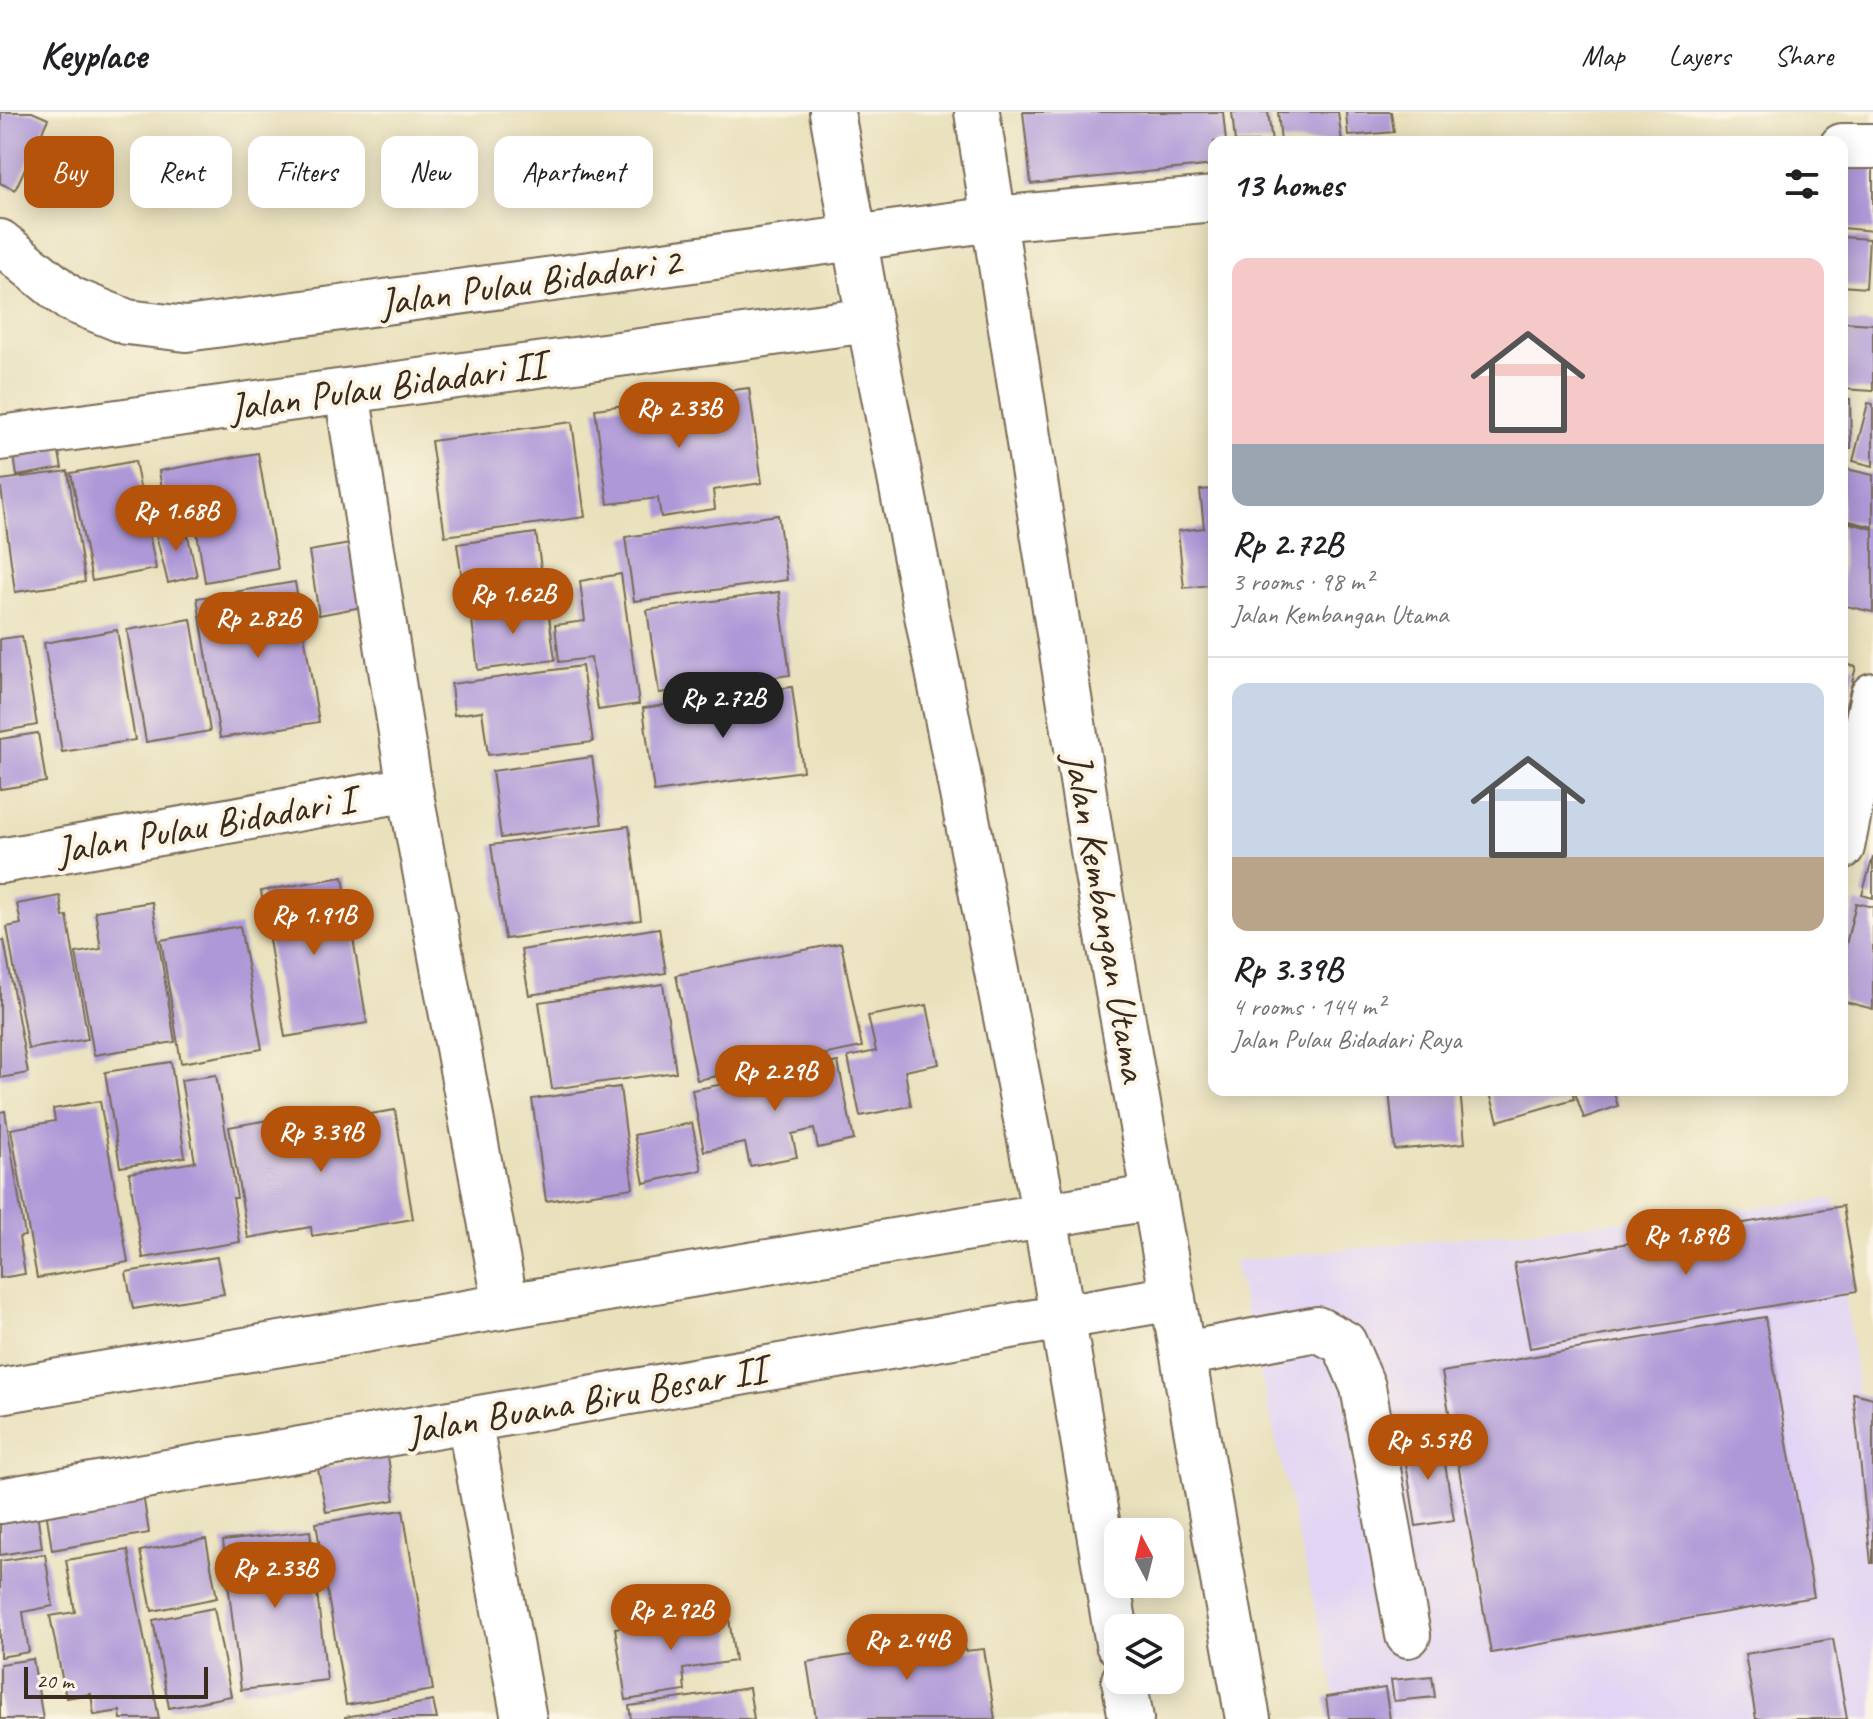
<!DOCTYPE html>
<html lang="en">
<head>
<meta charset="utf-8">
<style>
	body { margin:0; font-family:Caveat,sans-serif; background:#f6f6f6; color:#202124; height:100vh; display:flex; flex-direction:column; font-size:30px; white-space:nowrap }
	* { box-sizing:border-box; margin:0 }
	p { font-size:26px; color:#757577 }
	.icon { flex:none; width:44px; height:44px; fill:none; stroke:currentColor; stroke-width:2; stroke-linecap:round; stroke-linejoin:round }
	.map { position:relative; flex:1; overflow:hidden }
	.sheet { position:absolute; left:1208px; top:24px; width:640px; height:960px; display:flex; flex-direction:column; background:#fff; border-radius:16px; box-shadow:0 4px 20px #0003 }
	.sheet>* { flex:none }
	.banner { position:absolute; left:24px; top:24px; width:760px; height:72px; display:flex; gap:16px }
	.needle { width:52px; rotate:353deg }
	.controls { position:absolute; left:1104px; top:1406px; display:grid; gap:16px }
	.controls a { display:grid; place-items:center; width:80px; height:80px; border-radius:16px; background:#fff; box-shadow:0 4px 20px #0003; font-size:40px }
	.scale { position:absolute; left:24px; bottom:20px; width:184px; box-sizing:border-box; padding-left:8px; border:4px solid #3b2a1e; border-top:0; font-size:22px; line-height:28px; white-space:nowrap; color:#3b2a1e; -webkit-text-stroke:6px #fcf5e5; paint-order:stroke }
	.price { position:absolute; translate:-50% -68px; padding:0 18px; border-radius:28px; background:#b45309; color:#fff; font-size:26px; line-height:52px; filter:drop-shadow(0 2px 4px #0008) }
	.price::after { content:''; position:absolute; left:50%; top:48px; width:24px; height:18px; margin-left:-12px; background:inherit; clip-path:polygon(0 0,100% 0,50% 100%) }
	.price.selected { background:#222; color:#fff }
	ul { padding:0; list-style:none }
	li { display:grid; align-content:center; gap:16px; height:424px; padding:0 24px }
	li+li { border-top:2px solid #e0e0e0 }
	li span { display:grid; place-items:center; height:248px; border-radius:16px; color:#555 }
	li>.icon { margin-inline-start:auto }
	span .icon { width:144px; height:144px; fill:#fffc; stroke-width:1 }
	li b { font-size:34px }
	h2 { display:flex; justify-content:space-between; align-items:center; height:96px; padding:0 24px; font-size:34px }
	.chip { padding:0 28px; border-radius:16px; background:#fff; box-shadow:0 4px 20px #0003; font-size:28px; line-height:72px }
	.chip.selected { background:#b45309; color:#fff }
	header { display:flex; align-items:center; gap:48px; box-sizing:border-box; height:112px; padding:0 40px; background:#fff; border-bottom:2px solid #e0e0e0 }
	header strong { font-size:38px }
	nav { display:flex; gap:44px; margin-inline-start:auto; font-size:28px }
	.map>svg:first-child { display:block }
	.built { fill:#e1d4f4 }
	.building { fill:#ae98d8 }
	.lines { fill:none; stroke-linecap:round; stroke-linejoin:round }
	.minor-casing { stroke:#786a55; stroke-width:48 }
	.minor { stroke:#fff; stroke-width:44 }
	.labels { text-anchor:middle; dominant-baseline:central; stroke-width:8; stroke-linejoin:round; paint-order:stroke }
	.street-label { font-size:40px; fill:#3b2a1e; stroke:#fcf5e5 }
</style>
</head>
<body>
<header>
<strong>Keyplace</strong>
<nav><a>Map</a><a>Layers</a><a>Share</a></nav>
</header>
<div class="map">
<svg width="1873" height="1607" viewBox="0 0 1873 1607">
	<rect width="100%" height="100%" fill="#fcf5e5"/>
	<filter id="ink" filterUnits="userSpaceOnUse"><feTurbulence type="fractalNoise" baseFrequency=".0125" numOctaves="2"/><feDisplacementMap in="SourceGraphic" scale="16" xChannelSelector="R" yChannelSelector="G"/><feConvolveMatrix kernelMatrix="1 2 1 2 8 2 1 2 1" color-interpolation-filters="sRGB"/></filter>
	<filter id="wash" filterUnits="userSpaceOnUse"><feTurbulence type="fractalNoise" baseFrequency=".006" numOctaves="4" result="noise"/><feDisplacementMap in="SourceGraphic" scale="32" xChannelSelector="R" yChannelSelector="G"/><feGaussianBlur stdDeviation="1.8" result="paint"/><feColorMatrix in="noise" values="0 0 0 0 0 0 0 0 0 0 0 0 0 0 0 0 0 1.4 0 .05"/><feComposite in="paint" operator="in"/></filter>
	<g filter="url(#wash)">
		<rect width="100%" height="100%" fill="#e9e0bc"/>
		<!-- built -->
		<path class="built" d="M1834,1087L1873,1407V1607H1341L1234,1149Z"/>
		<g id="blocks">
			<!-- building -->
			<path class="building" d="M1,0H32L48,7L15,78L0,71Z
				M1023,0H1223L1226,30H1214V53L1031,72Z
				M1232,0H1268L1272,30H1235Z
				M1278,0H1338L1342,30H1281Z
				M1346,0H1391L1394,20L1348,24Z
				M1842,54L1873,55V119L1842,116Z
				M1842,125L1869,127L1866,176L1842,174Z
				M1842,210L1873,212V279L1842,277Z
				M749,276L762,371L713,378L715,397L661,405L658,386L608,392L595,297Z
				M1842,287H1850L1851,337H1842Z
				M1868,291L1873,292V354L1853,349Z
				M572,310L585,405L445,424L431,329Z
				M58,336L62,356L17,364L14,344Z
				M258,341L278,457L205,470L195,408L168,412L159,359Z
				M135,349L156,457L92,469L71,361Z
				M1842,356L1873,363V415L1842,407Z
				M68,359L85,470L15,480L0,368Z
				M1214,377V498H1212L1209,473L1184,476L1178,419L1204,416L1200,378Z
				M778,403L787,468L634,489L625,425Z
				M1842,409L1873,417V500L1842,493Z
				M185,411L197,464L168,471L155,419Z
				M536,421L545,484L466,495L457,432Z
				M362,430L372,493L319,503L309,439Z
				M621,462L639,592L598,598L591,546L559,550L555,513L585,509L580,469Z
				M295,470L319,610L220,626L197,486Z
				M779,480L790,563L659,581L647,498Z
				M547,490L555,548L478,558L471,500Z
				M191,507L210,619L146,630L127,518Z
				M117,518L135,628L62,640L44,531Z
				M22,524L37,613L0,620V527Z
				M1842,551L1856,555L1843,605H1842Z
				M582,554L593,630L488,643L482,599L454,603L451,572Z
				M792,575L803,659L654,680L643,596Z
				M38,621L46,670L0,677V627Z
				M592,645L602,712L501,726L492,659Z
				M629,714L641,808L505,827L491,733Z
				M1873,745V786L1862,783Z
				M343,765L367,911L285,925L261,779Z
				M60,784L63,805L67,804L88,927L28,937L7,815L21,812L17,792Z
				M152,790L175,930L94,943L76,841L101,837L95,799Z
				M1856,791L1873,795V897L1842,889V849Z
				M240,814L262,937L181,951L161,828Z
				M659,816L666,861L529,883L521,838Z
				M4,828L28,961L0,966V829Z
				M841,831L862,935L697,968L676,863Z
				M663,872L676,960L552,977L539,890Z
				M927,893L939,952L905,959L911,994L860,1004L848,945L876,939L868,904Z
				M171,950L185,1045L120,1055L105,960Z
				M838,950L854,1028L818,1036L814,1017L792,1022L797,1045L750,1054L745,1031L704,1039L692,978Z
				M216,963L237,1086H233L240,1130L143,1146L129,1061L195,1050L181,968Z
				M620,975L633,1076L546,1089L532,987Z
				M1389,978H1460L1465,1031L1395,1038Z
				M1489,978H1572L1574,987L1498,1009Z
				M1574,978H1613L1618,994L1584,1006Z
				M100,989L128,1150L37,1166L11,1017L55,1009L53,997Z
				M395,998L413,1107L312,1124L311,1115L248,1126L229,1015L296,1003L298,1014Z
				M5,999L25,1124L19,1125L25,1162L0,1166V1000Z
				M692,1011L702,1058L644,1071L634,1023Z
				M1843,1094L1857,1179L1530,1236L1514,1151Z
				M217,1145L224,1182L133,1197L126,1160Z
				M1765,1205L1814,1485L1491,1541L1442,1260Z
				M1853,1281L1873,1286V1451H1871Z
				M1441,1327L1454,1408L1416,1414L1403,1333Z
				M388,1345L395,1388L326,1400L318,1357Z
				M143,1382L149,1421L52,1438L46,1398Z
				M36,1392L42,1436L0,1443V1398Z
				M403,1398L433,1578L346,1593L316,1411Z
				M310,1419L327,1568L241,1578L223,1429Z
				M206,1427L217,1486L152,1499L140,1439Z
				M128,1438L159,1607H121L120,1599L94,1603L91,1582L66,1586L50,1504L75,1500L66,1448Z
				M45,1442L53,1494L23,1500L29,1540L0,1545V1449Z
				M214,1496L231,1584L169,1596L153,1508Z
				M728,1499L735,1549L683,1557L685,1579L626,1588L615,1516Z
				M959,1505L965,1539L984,1537L995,1607H816L807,1550L877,1539L879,1553L922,1547L916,1512Z
				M1833,1527L1847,1607H1756L1745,1542Z
				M33,1547L43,1607H0V1552Z
				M1432,1564L1435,1585L1394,1589L1391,1568Z
				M749,1576L754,1607H631L629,1594Z
				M1385,1576L1390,1607H1329L1326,1585Z
				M433,1589L437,1607H345V1605Z"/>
		</g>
	</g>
	<g filter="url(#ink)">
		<use href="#blocks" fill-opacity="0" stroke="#786a55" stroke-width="2"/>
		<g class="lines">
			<defs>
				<path id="minor" d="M832,0L869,208L1045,1104L1118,1532
					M977,0L1096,757L1248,1607
					M1842,34H1873
					M0,130L70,187L127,210L186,217L994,107L1214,87
					M347,280L410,677L506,1194
					M0,326L869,208
					M1842,735L1873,583
					M0,749L410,677
					M1184,1242L1317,1217L1344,1231L1363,1275L1408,1523
					M0,1279L1155,1085
					M469,1308L524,1607
					M0,1389L1173,1186
					M1124,1568L1131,1607"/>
			</defs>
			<!-- minor casing -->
			<use href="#minor" class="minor-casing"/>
			<!-- minor -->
			<use href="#minor" class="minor"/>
		</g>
	</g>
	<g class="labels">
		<!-- street labels -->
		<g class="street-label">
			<text transform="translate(530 170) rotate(-8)">Jalan Pulau Bidadari 2</text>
			<text transform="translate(387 274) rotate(-8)">Jalan Pulau Bidadari II</text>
			<text transform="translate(205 713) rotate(-10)">Jalan Pulau Bidadari I</text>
			<text transform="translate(1106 805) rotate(80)">Jalan Kembangan Utama</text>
			<text transform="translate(586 1288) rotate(-10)">Jalan Buana Biru Besar II</text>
		</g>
	</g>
</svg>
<div class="controls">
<a><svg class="needle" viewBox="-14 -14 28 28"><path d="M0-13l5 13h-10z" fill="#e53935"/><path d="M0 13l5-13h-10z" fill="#757577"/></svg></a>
<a><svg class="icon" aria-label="layers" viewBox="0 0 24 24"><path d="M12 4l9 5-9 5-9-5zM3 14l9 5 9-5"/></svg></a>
</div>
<div class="scale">20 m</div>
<b class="price" style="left:679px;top:338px">Rp 2.33B</b>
<b class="price" style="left:176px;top:441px">Rp 1.68B</b>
<b class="price" style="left:513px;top:524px">Rp 1.62B</b>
<b class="price" style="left:258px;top:548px">Rp 2.82B</b>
<b class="price selected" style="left:723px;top:628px">Rp 2.72B</b>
<b class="price" style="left:314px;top:845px">Rp 1.91B</b>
<b class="price" style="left:775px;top:1001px">Rp 2.29B</b>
<b class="price" style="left:321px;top:1062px">Rp 3.39B</b>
<b class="price" style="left:1686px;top:1165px">Rp 1.89B</b>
<b class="price" style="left:1428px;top:1370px">Rp 5.57B</b>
<b class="price" style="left:275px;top:1498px">Rp 2.33B</b>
<b class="price" style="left:671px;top:1540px">Rp 2.92B</b>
<b class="price" style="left:907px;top:1570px">Rp 2.44B</b>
<div class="banner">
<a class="chip selected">Buy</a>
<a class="chip">Rent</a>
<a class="chip">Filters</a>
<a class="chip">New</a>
<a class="chip">Apartment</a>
</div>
<section class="sheet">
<h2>13 homes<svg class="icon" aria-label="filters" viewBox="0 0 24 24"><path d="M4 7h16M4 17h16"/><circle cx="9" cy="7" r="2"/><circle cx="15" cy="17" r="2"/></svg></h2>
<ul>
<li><span style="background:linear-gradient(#f6c9c9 75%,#9aa5b1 0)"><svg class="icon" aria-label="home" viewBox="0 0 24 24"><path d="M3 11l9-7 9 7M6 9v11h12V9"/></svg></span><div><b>Rp 2.72B</b><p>3 rooms · 98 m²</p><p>Jalan Kembangan Utama</p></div></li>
<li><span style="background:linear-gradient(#c9d6e8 70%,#b9a48a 0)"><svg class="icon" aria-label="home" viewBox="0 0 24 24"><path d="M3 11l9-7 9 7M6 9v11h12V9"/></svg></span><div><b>Rp 3.39B</b><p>4 rooms · 144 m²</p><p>Jalan Pulau Bidadari Raya</p></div></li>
</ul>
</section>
</div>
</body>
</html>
